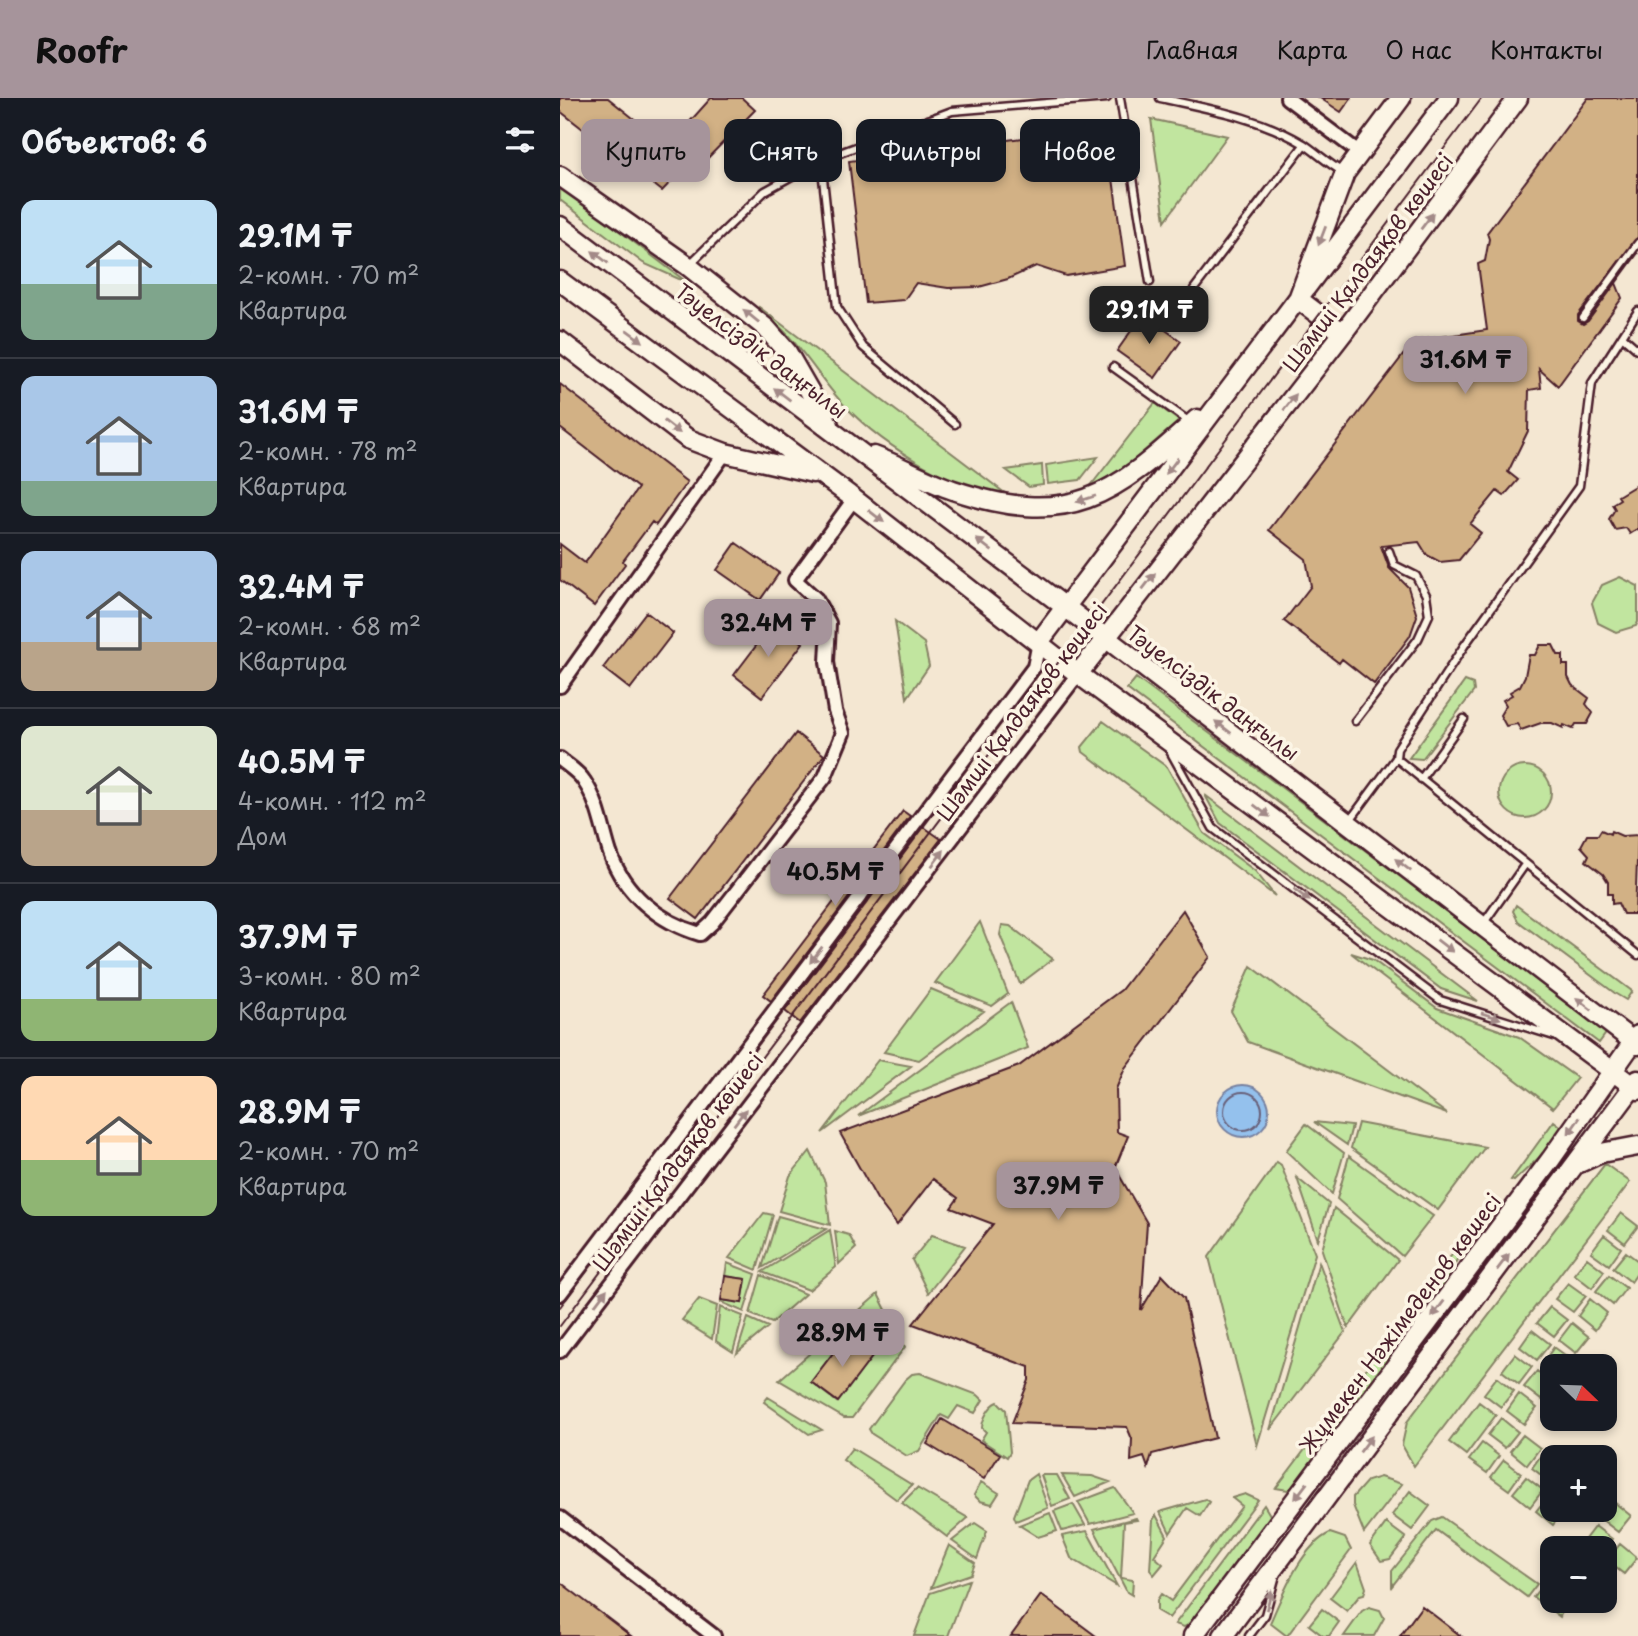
<!DOCTYPE html>
<html lang="ru">
<head>
<meta charset="utf-8">
<style>
	body { margin:0; font-family:"Playpen Sans",sans-serif; background:#242831; color:#f1f3f6; height:100vh; display:flex; flex-direction:column; font-size:26px; white-space:nowrap }
	* { box-sizing:border-box; margin:0 }
	p { font-size:23px; color:#9ea1a6 }
	.icon { flex:none; width:38px; height:38px; fill:none; stroke:currentColor; stroke-width:2; stroke-linecap:round; stroke-linejoin:round }
	.map { position:relative; flex:1; overflow:hidden }
	.side { display:flex; flex-direction:column; background:#171b24; width:560px }
	.side>* { flex:none }
	.banner { position:absolute; left:21px; top:21px; width:665px; height:63px; display:flex; gap:14px }
	.needle { width:46px; rotate:113deg }
	.buttons { position:absolute; left:980px; top:1256px; display:grid; gap:14px }
	.buttons a { display:grid; place-items:center; width:77px; height:77px; border-radius:14px; background:#171b24; box-shadow:0 4px 10px #0003; font-size:35px }
	.price { position:absolute; translate:-50% -60px; padding:0 16px; border-radius:14px; background:#a6949b; color:#111; font-size:23px; line-height:46px; filter:drop-shadow(0 2px 4px #0008) }
	.price::after { content:''; position:absolute; left:50%; top:42px; width:21px; height:16px; margin-left:-10px; background:inherit; clip-path:polygon(0 0,100% 0,50% 100%) }
	.price.selected { background:#222; color:#fff }
	ul { padding:0; list-style:none }
	li { display:flex; align-items:center; gap:21px; height:175px; padding:0 21px }
	li+li { border-top:2px solid #363941 }
	li span { display:grid; place-items:center; flex:none; width:196px; height:140px; border-radius:14px; color:#555 }
	li>.icon { margin-inline-start:auto }
	span .icon { width:84px; height:84px; fill:#fffc; stroke-width:1 }
	li b { font-size:30px }
	h2 { display:flex; justify-content:space-between; align-items:center; height:84px; padding:0 21px; font-size:30px }
	.tag { padding:0 24px; border-radius:14px; background:#171b24; box-shadow:0 4px 10px #0003; font-size:24px; line-height:63px }
	.tag.selected { background:#a6949b; color:#111 }
	header { display:flex; align-items:center; gap:42px; box-sizing:border-box; height:98px; padding:0 35px; background:#a6949b; color:#111 }
	header strong { font-size:33px }
	nav { display:flex; gap:38px; margin-inline-start:auto; font-size:24px }
	main { display:flex; flex:1; min-height:0 }
	.map>svg:first-child { display:block }
	.green { fill:#c1e59f; stroke:#868265; stroke-width:2; fill-rule:evenodd }
	.water { fill:#94c1ed; stroke:#76809f; stroke-width:2 }
	.lines { fill:none; stroke-linecap:round; stroke-linejoin:round }
	.shore { stroke:#686079; stroke-width:2 }
	.building { fill:#d2b185; stroke:#4a1f2b; stroke-width:2 }
	.lane-casing { stroke:#4a1f2b; stroke-width:11 }
	.street-casing { stroke:#4a1f2b; stroke-width:18 }
	.secondary-casing { stroke:#4a1f2b; stroke-width:23 }
	.lane { stroke:#fcf5e5; stroke-width:6 }
	.street { stroke:#fcf5e5; stroke-width:12 }
	.secondary { stroke:#fcf5e5; stroke-width:18 }
	.tram { stroke:#4a1f2b; stroke-width:2 }
	.oneway { fill:#a38a88 }
	.labels { text-anchor:middle; dominant-baseline:central; stroke-width:7; stroke-linejoin:round; paint-order:stroke }
	.street-label { font-size:21px; fill:#4a1f2b; stroke:#fcf5e5 }
</style>
</head>
<body>
<header>
<strong>Roofr</strong>
<nav><a>Главная</a><a>Карта</a><a>О нас</a><a>Контакты</a></nav>
</header>
<main>
<section class="side">
<h2>Объектов: 6<svg class="icon" aria-label="filters" viewBox="0 0 24 24"><path d="M4 7h16M4 17h16"/><circle cx="9" cy="7" r="2"/><circle cx="15" cy="17" r="2"/></svg></h2>
<ul>
<li><span style="background:linear-gradient(#bfe0f5 60%,#7fa58c 0)"><svg class="icon" aria-label="home" viewBox="0 0 24 24"><path d="M3 11l9-7 9 7M6 9v11h12V9"/></svg></span><div><b>29.1M ₸</b><p>2-комн. · 70 m²</p><p>Квартира</p></div></li>
<li><span style="background:linear-gradient(#a9c7e8 75%,#7fa58c 0)"><svg class="icon" aria-label="home" viewBox="0 0 24 24"><path d="M3 11l9-7 9 7M6 9v11h12V9"/></svg></span><div><b>31.6M ₸</b><p>2-комн. · 78 m²</p><p>Квартира</p></div></li>
<li><span style="background:linear-gradient(#a9c7e8 65%,#b9a48a 0)"><svg class="icon" aria-label="home" viewBox="0 0 24 24"><path d="M3 11l9-7 9 7M6 9v11h12V9"/></svg></span><div><b>32.4M ₸</b><p>2-комн. · 68 m²</p><p>Квартира</p></div></li>
<li><span style="background:linear-gradient(#dfe7d0 60%,#b9a48a 0)"><svg class="icon" aria-label="home" viewBox="0 0 24 24"><path d="M3 11l9-7 9 7M6 9v11h12V9"/></svg></span><div><b>40.5M ₸</b><p>4-комн. · 112 m²</p><p>Дом</p></div></li>
<li><span style="background:linear-gradient(#bfe0f5 70%,#8fb573 0)"><svg class="icon" aria-label="home" viewBox="0 0 24 24"><path d="M3 11l9-7 9 7M6 9v11h12V9"/></svg></span><div><b>37.9M ₸</b><p>3-комн. · 80 m²</p><p>Квартира</p></div></li>
<li><span style="background:linear-gradient(#ffd9b3 60%,#8fb573 0)"><svg class="icon" aria-label="home" viewBox="0 0 24 24"><path d="M3 11l9-7 9 7M6 9v11h12V9"/></svg></span><div><b>28.9M ₸</b><p>2-комн. · 70 m²</p><p>Квартира</p></div></li>
</ul>
</section>
<div class="map">
<svg width="1078" height="1538" viewBox="0 0 1078 1538">
	<rect width="100%" height="100%" fill="#f4e7d2"/>
	<filter id="ink" filterUnits="userSpaceOnUse"><feTurbulence type="fractalNoise" baseFrequency=".0143" numOctaves="2"/><feDisplacementMap in="SourceGraphic" scale="14" xChannelSelector="R" yChannelSelector="G"/><feConvolveMatrix kernelMatrix="1 2 1 2 8 2 1 2 1" color-interpolation-filters="sRGB"/></filter>
	<g filter="url(#ink)">
		<!-- green -->
		<path class="green" d="M591,21L667,38L605,123Z
			M0,88L128,185L83,165L0,102Z
			M199,209L458,405C397,391 328,353 285,308C263,285 246,255 223,232C216,225 206,220 197,213Z
			M595,305L619,323L568,367L529,390Z
			M538,359L520,382L488,386L486,367Z
			M482,367L483,387L469,389L446,372Z
			M1060,479L1078,488V524L1076,528L1056,534L1038,525L1032,505L1042,487Z
			M335,523L364,545L369,568L347,600Z
			M576,580L1047,934L1039,945L567,591Z
			M905,583L913,586L914,593L862,661L849,660Z
			M543,623L607,669L644,735L695,773L715,798L523,654L522,649Z
			M939 694a26 26 0 1 1 52 0a26 26 0 1 1-52 0Z
			M645,697L918,903L881,891L660,725Z
			M956,807L1072,893L1066,902L1056,896L958,823L953,813Z
			M420,824L448,896L432,908L375,885Z
			M442,827L450,828L493,861L460,886L440,837Z
			M791,855L813,862L877,910L959,939L1017,980L993,1010Z
			M691,868L887,1016L688,944L671,913Z
			M371,891L424,913L359,962L324,954Z
			M451,904L468,950L298,1018Z
			M318,962L351,968L262,1035Z
			M994,1023L1003,1030L986,1053L954,1083L951,1082Z
			M754,1024L792,1028L787,1047Z
			M798,1025L925,1049L878,1112L791,1050Z
			M746,1026L784,1055L772,1096L726,1053Z
			M250,1053L265,1084L270,1127L219,1113L230,1078Z
			M789,1058L873,1118L842,1158L777,1101Z
			M717,1064L721,1067L755,1156L697,1348L649,1159Z
			M1045,1066L1070,1084L854,1368L842,1347L847,1324Z
			M737,1080L769,1106L758,1142Z
			M774,1110L838,1162L788,1230L762,1152Z
			M204,1115L213,1117L197,1172L169,1160Z
			M1061,1115L1078,1128L1065,1145L1048,1132Z
			M218,1118L266,1131L202,1170Z
			M270,1132L276,1169L249,1192L202,1174Z
			M275,1133L289,1137L296,1150L279,1166Z
			M372,1137L405,1148L368,1195L352,1162Z
			M1044,1137L1061,1150L1049,1167L1031,1154Z
			M894,1154L899,1157L883,1192L737,1386L728,1392L716,1390Z
			M1066,1154L1078,1163V1174L1071,1184L1053,1170Z
			M1027,1160L1044,1173L1032,1190L1014,1176Z
			M759,1164L785,1234L710,1332Z
			M167,1165L196,1176L184,1214L161,1204V1202L182,1205L186,1181L165,1178Z
			M201,1177L245,1196L212,1225L190,1216Z
			M1049,1177L1066,1190L1053,1207L1036,1193Z
			M1008,1185L1026,1198L1013,1214L995,1201Z
			M318,1196L345,1249L292,1320H284L219,1282ZM285,1239L312,1259L277,1304L251,1284Z
			M139,1201L157,1208L152,1241L122,1222Z
			M1030,1201L1047,1215L1035,1232L1018,1218Z
			M160,1209L183,1218L173,1254L156,1243Z
			M990,1209L1007,1222L994,1238L977,1225Z
			M188,1220L208,1229L177,1255Z
			M1012,1225L1029,1239L1016,1255L999,1242Z
			M972,1232L990,1246L977,1262L960,1249Z
			M994,1249L1012,1262L1007,1269H992V1274L982,1266Z
			M955,1256L972,1269L959,1286L942,1273Z
			M977,1273L992,1284L981,1302L964,1289Z
			M360,1275L418,1297L423,1302L415,1315L398,1308L389,1321L381,1317L359,1353L347,1358L312,1336L309,1331L345,1282L352,1276Z
			M937,1279L954,1293L941,1309L924,1296Z
			M959,1296L977,1310L964,1326L947,1313Z
			M208,1299L262,1332L249,1336L204,1304Z
			M438,1304L446,1312L450,1354L447,1359L421,1342L426,1334L422,1330C422,1321 430,1307 438,1304Z
			M919,1304L936,1317L906,1357L889,1344Z
			M941,1320L958,1334L945,1350L928,1337Z
			M963,1337L980,1350L967,1367L950,1353Z
			M922,1345L939,1358L927,1375L909,1362Z
			M292,1350L352,1387L337,1402L283,1362Z
			M984,1353L993,1360L992,1379L989,1383L972,1370Z
			M944,1362L961,1375L949,1392L931,1379Z
			M476,1376L488,1410L456,1423L454,1418L468,1382Z
			M481,1377H497L510,1401L492,1408Z
			M502,1377L532,1378L550,1384L515,1399Z
			M820,1379L842,1386L804,1435L793,1407V1399L807,1383Z
			M966,1379L983,1392L970,1409L953,1395Z
			M421,1384L439,1395L432,1406L420,1403L414,1397Z
			M357,1390L408,1420L387,1439L342,1405Z
			M555,1390L573,1415L530,1426L518,1404Z
			M850,1393L870,1408L852,1432L832,1417Z
			M685,1396L698,1402L609,1520L597,1513V1502L601,1496L611,1503L682,1408L672,1400Z
			M989,1397L992,1400V1412H1004L993,1427L976,1413Z
			M645,1401L649,1404L640,1418L627,1410L610,1435L600,1414Z
			M1054,1404L1071,1418L1058,1434L1041,1421Z
			M513,1406L525,1427L502,1433L494,1413Z
			M704,1407L710,1417L708,1424L631,1525L624,1529L615,1526Z
			M490,1415L497,1433L478,1439L459,1427Z
			M596,1417L607,1438L594,1458L603,1466L594,1477L590,1472L593,1422Z
			M882,1419L977,1486L967,1499L876,1432L832,1488V1473L872,1423Z
			M576,1420L577,1422L564,1424L561,1480L573,1482L572,1497L567,1494L534,1431Z
			M415,1425L427,1433L417,1461L392,1443Z
			M826,1425L846,1440L830,1461L821,1463L810,1447Z
			M1035,1428L1052,1441L1045,1451H1030L1022,1445Z
			M527,1433L557,1488L511,1460L502,1438Z
			M770,1435L785,1440L791,1452L727,1538L710,1525C722,1498 741,1448 770,1435Z
			M1060,1446L1077,1460L1064,1476L1047,1463Z
			M389,1447L415,1465L411,1476L371,1490Z
			M797,1464L806,1490L804,1496L800,1497L787,1513L770,1500Z
			M409,1482L388,1538H354L370,1495Z
			M980,1490L992,1497V1503L1005,1504L1000,1519L973,1499Z
			M809,1509L820,1512L824,1520L814,1538H784L802,1513Z
			M762,1511L779,1524L769,1538H763L749,1527Z"/>
		<!-- water -->
		<path class="water" d="M657 1013a26 26 0 1 1 52 0a26 26 0 1 1-52 0Z"/>
		<g class="lines">
			<!-- shore -->
			<path class="shore" d="M664 1013a19 19 0 1 1 38 0a19 19 0 1 1-38 0Z"/>
		</g>
		<!-- building -->
		<path class="building" d="M0,0H48L108,48L151,0H182L195,12L127,81L120,74L102,93L0,13Z
			M760,0H791L781,14Z
			M1028,0H1078V139L1018,217V223L1023,226L1028,223L1078,155L1056,185L1062,200L998,288L979,271L981,290L969,292L968,333L948,374L958,382L944,398L937,393L910,426L921,435L899,462L880,464L867,457L859,444L821,448L829,470L848,489L857,518L850,538L814,586L782,561L779,565L724,523L751,488L746,461L709,432L854,243L927,232L918,166L925,163L929,141L927,135Z
			M546,29L565,168L506,178L476,168L448,181L419,189L388,190L356,185L344,202L306,205L289,63Z
			M583,216L621,243L595,280L557,253Z
			M0,286L127,384L96,427L92,424L63,463L65,466L34,508L0,482V446L25,465L78,390L0,330Z
			M1078,386V431L1070,436L1066,430L1055,432L1049,421L1055,411L1052,406L1060,401L1058,398Z
			M176,445L219,475L200,502L157,472Z
			M86,514L113,535L70,591L43,570Z
			M215,523L243,545L202,599L174,577Z
			M980,547H993L998,557H1003V567H1008V579L1012,587L1029,600L1026,606L1033,615L1027,626H1016L1013,631L1004,627L1003,630L992,625H981L961,632L957,626L946,628L940,617L946,607L943,602L952,597L950,594L960,588L965,578L969,557H975Z
			M236,635L264,657L138,821L110,800Z
			M343,713L350,718L211,903L203,897Z
			M364,729L381,741L240,925L225,913Z
			M1041,732L1050,736L1051,733L1062,738L1078,737L1075,816H1063L1058,805L1052,806V796H1048V784L1043,776L1026,763L1029,757L1021,748L1027,737H1038Z
			M623,812L650,859L565,970L556,991L557,1034L568,1038L555,1070L587,1125L581,1212L602,1177L624,1200L655,1340L592,1356L588,1370L584,1359L571,1363L572,1341L567,1329L452,1325L469,1282V1269L353,1226L433,1126L391,1110L398,1100L373,1081L337,1127L317,1101L280,1035L459,968L561,892Z
			M165,1178L186,1181L182,1205L161,1202Z
			M286,1238L312,1259L278,1304L251,1284Z
			M382,1321L440,1356L424,1381L367,1346Z
			M0,1484L71,1538H0Z
			M481,1497L536,1538H451Z
			M862,1508L901,1538H840Z"/>
		<g class="lines">
			<defs>
				<path id="lane" d="M560,0L590,184
					M600,0C649,11 699,19 744,46C757,55 769,66 783,74
					M261,62L277,209L303,249L395,326
					M130,166L205,93L261,62L392,13L547,0
					M634,191L744,47
					M1023,220L1078,145
					M1062,238L1078,252
					M553,269L631,325
					M795,623L858,541L869,517L866,497L856,478L834,467L829,453
					M610,653L653,730L880,902L994,938
					M836,660L837,651L904,548L1019,388L1032,285L1078,213
					M861,681L904,621
					M788,725L836,660L1078,857
					M923,826L964,768
					M689,1538L705,1517L716,1477"/>
				<path id="street" d="M727,0L800,55
					M0,588L165,355
					M0,661C8,668 19,674 24,683C39,705 42,730 50,755C64,795 99,824 140,836L152,825L265,679L283,635L275,613L267,564L269,525L256,501L235,482L294,401
					M0,1196L474,569L479,544
					M0,1253L518,576
					M0,1420L154,1538"/>
				<path id="secondary" d="M0,78L128,168L206,230L227,254L269,327
					M0,128L504,508L1078,947
					M0,183L289,397L518,576L1078,992
					M783,235L738,201L785,75L841,0
					M0,243L128,341L165,355L253,375
					M314,358C341,368 366,383 393,392C510,431 552,399 637,321
					M479,544L889,0
					M518,576L783,235L958,0
					M1019,1065L1041,1055L1078,1048
					M633,1538L991,1061L1078,937
					M663,1538L1078,982"/>
			</defs>
			<!-- lane casing -->
			<use href="#lane" class="lane-casing"/>
			<!-- street casing -->
			<use href="#street" class="street-casing"/>
			<!-- secondary casing -->
			<use href="#secondary" class="secondary-casing"/>
			<!-- lane -->
			<use href="#lane" class="lane"/>
			<!-- street -->
			<use href="#street" class="street"/>
			<!-- secondary -->
			<use href="#secondary" class="secondary"/>
			<!-- tram -->
			<path class="tram" d="M0,1209L396,682
				M0,1228L922,0"/>
		</g>
		<!-- one-way arrows -->
		<defs><path id="oneway-solid" d="M-6-.8H1V-3.2L6.5 0L1 3.2V.8H-6Z" transform="scale(1.75)"/></defs>
		<g class="oneway">
			<use href="#oneway-solid" transform="translate(867 123) rotate(-53)"/>
			<use href="#oneway-solid" transform="translate(762 138) rotate(111)"/>
			<use href="#oneway-solid" transform="translate(40 159) rotate(-143)"/>
			<use href="#oneway-solid" transform="translate(191 218) rotate(-141)"/>
			<use href="#oneway-solid" transform="translate(75 238) rotate(36)"/>
			<use href="#oneway-solid" transform="translate(222 296) rotate(-143)"/>
			<use href="#oneway-solid" transform="translate(730 304) rotate(-52)"/>
			<use href="#oneway-solid" transform="translate(112 329) rotate(38)"/>
			<use href="#oneway-solid" transform="translate(612 368) rotate(127)"/>
			<use href="#oneway-solid" transform="translate(526 401) rotate(162)"/>
			<use href="#oneway-solid" transform="translate(316 418) rotate(38)"/>
			<use href="#oneway-solid" transform="translate(424 447) rotate(-143)"/>
			<use href="#oneway-solid" transform="translate(589 483) rotate(-52)"/>
			<use href="#oneway-solid" transform="translate(663 629) rotate(-143)"/>
			<use href="#oneway-solid" transform="translate(702 713) rotate(37)"/>
			<use href="#oneway-solid" transform="translate(378 760) rotate(-53)"/>
			<use href="#oneway-solid" transform="translate(843 767) rotate(-142)"/>
			<use href="#oneway-solid" transform="translate(742 797) rotate(37)"/>
			<use href="#oneway-solid" transform="translate(885 848) rotate(37)"/>
			<use href="#oneway-solid" transform="translate(256 857) rotate(127)"/>
			<use href="#oneway-solid" transform="translate(1024 906) rotate(-142)"/>
			<use href="#oneway-solid" transform="translate(931 918) rotate(17)"/>
			<use href="#oneway-solid" transform="translate(180 1019) rotate(-53)"/>
			<use href="#oneway-solid" transform="translate(1014 1028) rotate(125)"/>
			<use href="#oneway-solid" transform="translate(943 1164) rotate(-53)"/>
			<use href="#oneway-solid" transform="translate(41 1199) rotate(-53)"/>
			<use href="#oneway-solid" transform="translate(878 1211) rotate(127)"/>
			<use href="#oneway-solid" transform="translate(806 1346) rotate(-53)"/>
			<use href="#oneway-solid" transform="translate(741 1393) rotate(127)"/>
			<use href="#oneway-solid" transform="translate(709 1502) rotate(-75)"/>
		</g>
	</g>
	<g class="labels">
		<!-- street labels -->
		<g class="street-label">
			<text transform="translate(807 164) rotate(-53)">Шәмші Қалдаяқов көшесі</text>
			<text transform="translate(202 252) rotate(37)">Тәуелсіздік даңғылы</text>
			<text transform="translate(654 594) rotate(37)">Тәуелсіздік даңғылы</text>
			<text transform="translate(461 613) rotate(-53)">Шәмші Қалдаяқов көшесі</text>
			<text transform="translate(117 1063) rotate(-53)">Шәмші Қалдаяқов көшесі</text>
			<text transform="translate(839 1225) rotate(-53)">Жұмекен Нәжімеденов көшесі</text>
		</g>
	</g>
</svg>
<div class="buttons">
<a><svg class="needle" viewBox="-14 -14 28 28"><path d="M0-13l5 13h-10z" fill="#e53935"/><path d="M0 13l5-13h-10z" fill="#9ea1a6"/></svg></a>
<a>+</a>
<a>−</a>
</div>
<b class="price selected" style="left:589px;top:248px">29.1M ₸</b>
<b class="price" style="left:905px;top:298px">31.6M ₸</b>
<b class="price" style="left:208px;top:561px">32.4M ₸</b>
<b class="price" style="left:275px;top:810px">40.5M ₸</b>
<b class="price" style="left:498px;top:1124px">37.9M ₸</b>
<b class="price" style="left:282px;top:1271px">28.9M ₸</b>
<div class="banner">
<a class="tag selected">Купить</a>
<a class="tag">Снять</a>
<a class="tag">Фильтры</a>
<a class="tag">Новое</a>
</div>
</div>
</main>
</body>
</html>
